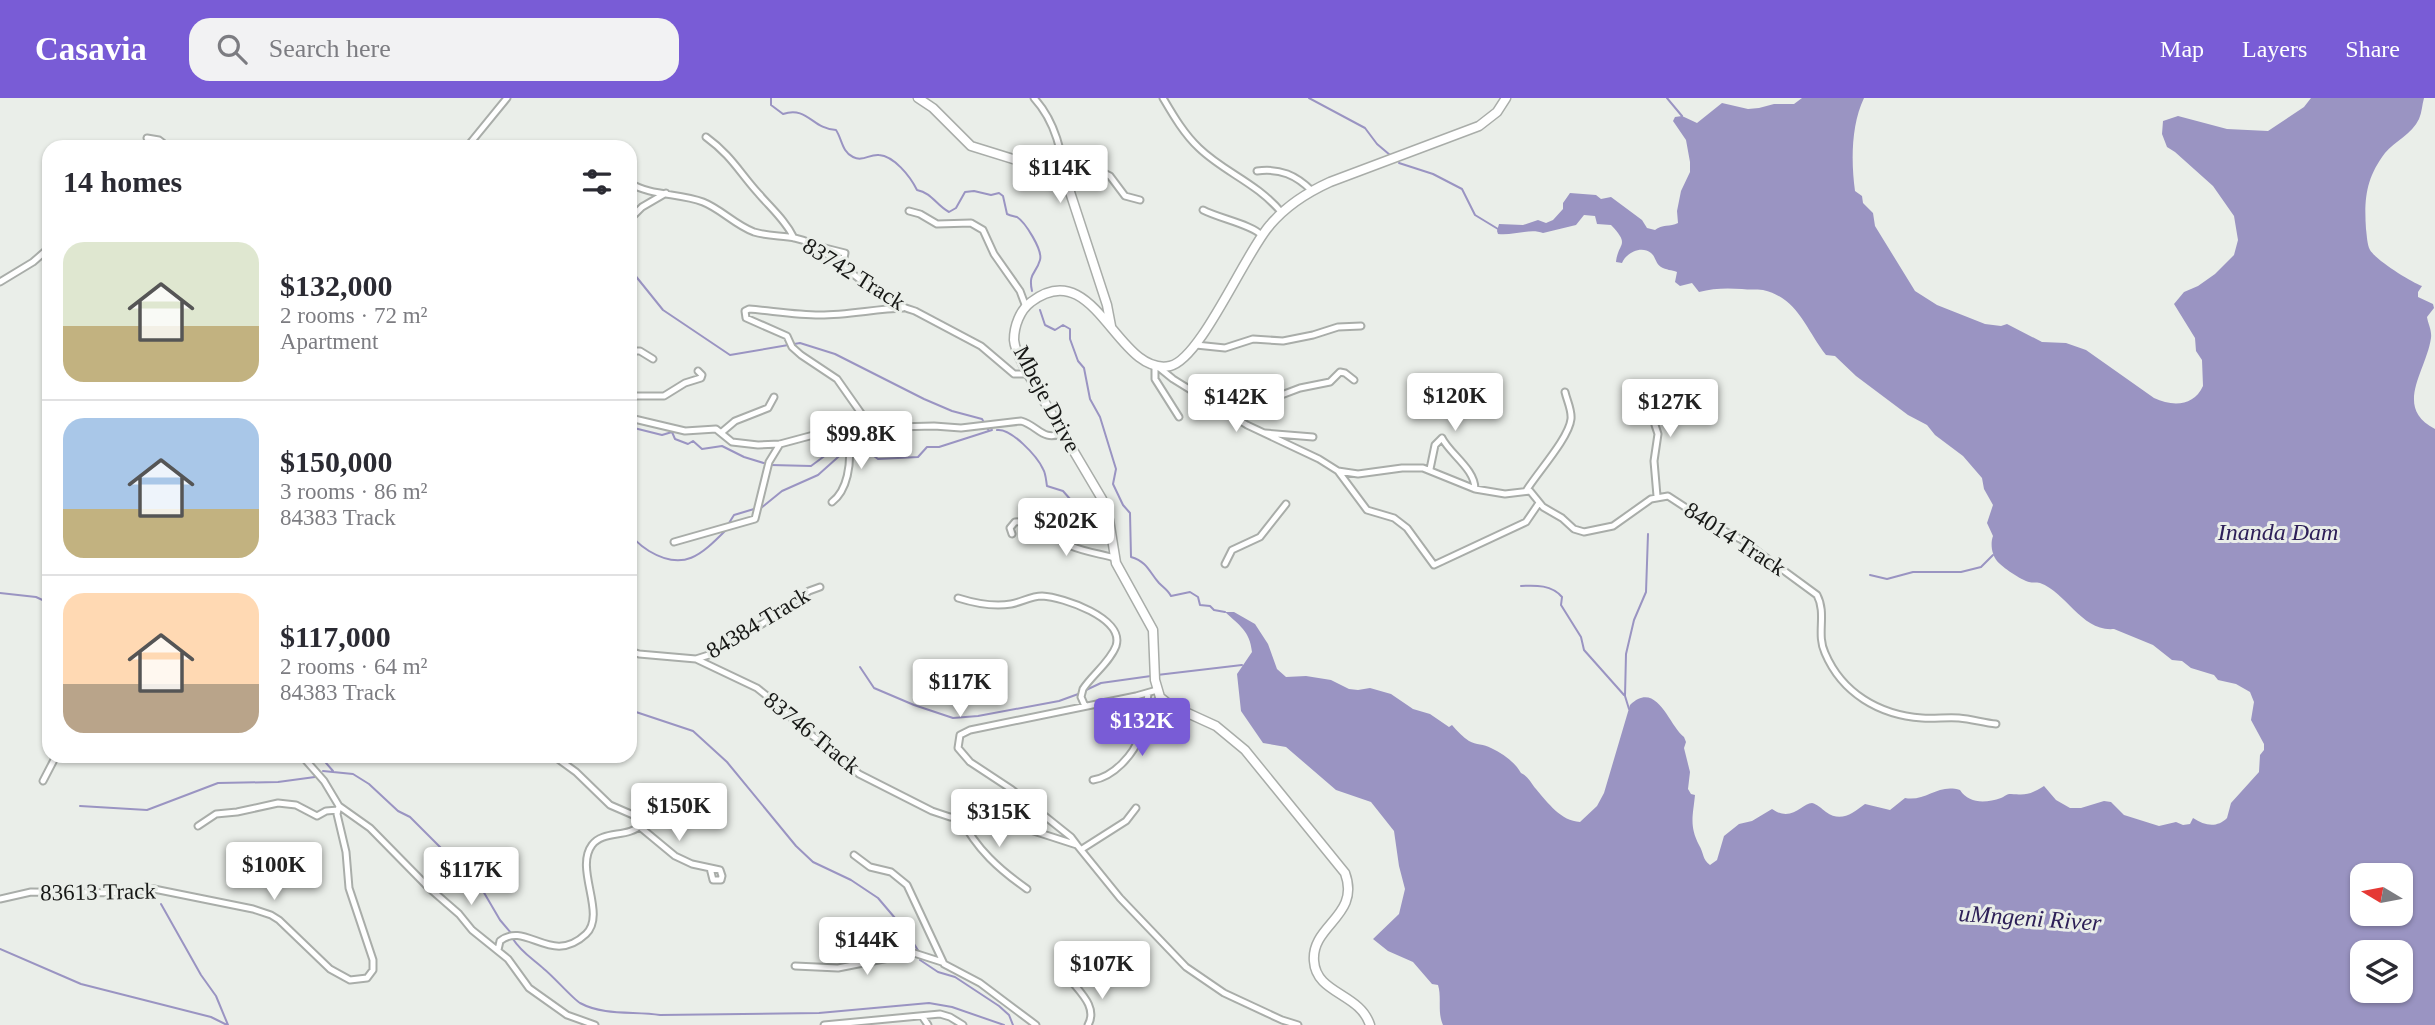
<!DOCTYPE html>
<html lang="en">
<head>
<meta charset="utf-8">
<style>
	body { margin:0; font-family:"Times New Roman",serif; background:#f2f2f3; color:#2b2b33; height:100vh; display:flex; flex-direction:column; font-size:26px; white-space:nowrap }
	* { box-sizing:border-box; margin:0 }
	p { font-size:23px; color:#7c7c81 }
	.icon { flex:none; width:38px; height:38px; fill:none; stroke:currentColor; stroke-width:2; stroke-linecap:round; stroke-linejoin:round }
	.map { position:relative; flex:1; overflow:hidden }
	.details { position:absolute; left:42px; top:42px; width:595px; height:623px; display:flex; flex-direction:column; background:#fff; border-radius:21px; box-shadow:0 2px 5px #0004 }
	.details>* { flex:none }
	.needle { width:46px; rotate:280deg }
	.fabs { position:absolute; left:2350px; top:765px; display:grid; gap:14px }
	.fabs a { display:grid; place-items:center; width:63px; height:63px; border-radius:14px; background:#fff; box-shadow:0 2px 5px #0004; font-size:35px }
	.price { position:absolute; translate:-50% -60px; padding:0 16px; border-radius:7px; background:#fff; color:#222; font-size:23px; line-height:46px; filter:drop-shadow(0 2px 4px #0008) }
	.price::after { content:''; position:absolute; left:50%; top:42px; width:21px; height:16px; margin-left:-10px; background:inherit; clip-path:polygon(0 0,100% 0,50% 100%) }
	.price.active { background:#795cd6; color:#fff }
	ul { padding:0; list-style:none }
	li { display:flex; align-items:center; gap:21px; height:175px; padding:0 21px }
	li+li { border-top:2px solid #e1e1e2 }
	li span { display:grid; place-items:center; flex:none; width:196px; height:140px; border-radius:21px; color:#555 }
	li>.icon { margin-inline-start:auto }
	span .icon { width:84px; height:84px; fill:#fffc; stroke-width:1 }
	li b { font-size:30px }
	h2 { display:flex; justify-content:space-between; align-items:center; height:84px; padding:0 21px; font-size:30px }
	header { display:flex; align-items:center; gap:42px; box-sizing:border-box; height:98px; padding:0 35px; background:#795cd6; color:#fff }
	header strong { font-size:33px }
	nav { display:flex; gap:38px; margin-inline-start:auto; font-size:24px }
	.search { width:490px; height:63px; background:#f2f2f3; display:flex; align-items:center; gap:18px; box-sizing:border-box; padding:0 24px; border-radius:21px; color:#7c7c81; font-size:26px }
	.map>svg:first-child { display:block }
	.water { fill:#9a94c2; fill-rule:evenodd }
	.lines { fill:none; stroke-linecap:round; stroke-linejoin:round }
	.stream { stroke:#9a94c2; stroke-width:2 }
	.street-casing { stroke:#a9ada9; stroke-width:9 }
	.secondary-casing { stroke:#a9ada9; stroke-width:11 }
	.street { stroke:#fff; stroke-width:5 }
	.secondary { stroke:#fff; stroke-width:8 }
	.labels { text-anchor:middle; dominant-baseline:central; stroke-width:6; stroke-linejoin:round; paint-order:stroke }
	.street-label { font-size:23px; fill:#171816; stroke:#eaeee9 }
	.water-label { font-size:24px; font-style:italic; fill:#2e2058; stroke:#eaeee9 }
</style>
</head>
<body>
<header>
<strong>Casavia</strong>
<div class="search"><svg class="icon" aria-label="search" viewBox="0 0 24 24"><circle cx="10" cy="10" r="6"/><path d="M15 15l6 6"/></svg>Search here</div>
<nav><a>Map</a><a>Layers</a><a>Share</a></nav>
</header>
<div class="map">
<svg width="2435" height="927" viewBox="0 0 2435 927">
	<rect width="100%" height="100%" fill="#eaeee9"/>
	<!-- water -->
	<path class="water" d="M1802,0H1864C1851,27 1851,64 1855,93L1862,98L1863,105L1873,115L1875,128L1915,193L1937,207L1985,226L2001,228L2007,226L2042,244L2066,245L2086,252L2154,300C2173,309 2194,308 2203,288L2202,262L2196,253L2195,240L2174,206L2184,194L2198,188L2215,176L2234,157L2238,142L2234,118L2213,88L2175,54L2167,49L2162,36L2163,23L2178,18L2227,31L2268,33L2304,9L2311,0H2424C2422,7 2422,14 2419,21C2412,36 2395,43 2385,55C2366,80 2364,101 2366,131C2367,138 2367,146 2370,152C2377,163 2411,184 2422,188L2418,194V199L2433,206L2434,210L2427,219C2428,226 2432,232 2431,240C2426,274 2393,309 2435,331V927H1443C1437,914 1442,899 1438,887L1432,886L1413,864L1388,853L1373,841L1399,816L1405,791L1399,768L1394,733L1371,704L1336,692L1286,649L1263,645L1241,613L1237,576L1252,554C1250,533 1239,527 1225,514H1234L1255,526L1268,546L1277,571L1286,579L1306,578L1331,582L1349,591L1358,592L1370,590L1391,596L1413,611L1430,616L1449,629L1452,627C1457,633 1463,639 1469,643C1476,647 1484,646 1491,650C1503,656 1514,663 1521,675C1528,678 1531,685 1536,691C1548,705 1561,723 1580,724L1597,708L1604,695L1630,607C1657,581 1669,628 1684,639L1686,644L1684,650L1690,674L1688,691L1691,696L1695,697C1693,718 1689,727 1699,747C1704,755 1702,761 1710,767L1717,762L1724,738L1739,726L1752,723L1772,711C1792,725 1802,705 1812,705C1817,706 1822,711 1826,714C1841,725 1853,715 1865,706L1890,712L1905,700C1926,704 1938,685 1960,692C1969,706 1986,705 2001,700C2006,698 2006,696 2011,696C2027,697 2029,697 2044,688L2056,702L2070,710H2081L2104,703L2111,704L2124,717L2159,728L2176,724L2183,727L2190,726L2193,720C2205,728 2217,730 2227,720L2231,705L2259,674L2260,657L2264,652V646L2251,622L2254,604L2250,594L2236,586L2218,582L2214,577L2191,570L2182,563L2172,562L2153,547L2114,531C2082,534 2067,495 2040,485C2036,484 2033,485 2029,484C2021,482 2002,469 1997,463C1992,457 1990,446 1993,438L1987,425L1993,407L1984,391L1982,380L1963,358L1935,337L1927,327L1908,317L1856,278L1835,258L1826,257C1806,232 1798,200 1763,192C1756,191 1749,192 1742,191C1728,190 1713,190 1699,194L1692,185L1680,188L1675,184L1677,174C1672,172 1666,172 1661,169C1655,165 1656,159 1651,155C1641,147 1626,155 1622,165L1616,164C1618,144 1631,148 1611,127L1597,126L1595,118L1584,117L1576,127L1543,135C1530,130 1513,138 1498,136L1497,133L1499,126L1523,127L1538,122L1546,125L1553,122L1563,111V105L1570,95L1596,97L1601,101L1611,99L1642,122L1647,130L1655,132C1662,126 1670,129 1678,125L1677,113L1681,93L1690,74V64L1686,42L1673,23L1675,19L1682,18L1697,25L1722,5L1748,11L1759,10L1774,6H1794ZM2362,777H2401V816H2362ZM2362,854H2401V892H2362Z"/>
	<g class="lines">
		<!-- stream -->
		<path class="stream" d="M771,0V7L783,16C808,8 812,31 836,32C842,41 842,54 853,59C863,64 869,56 879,57C894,58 910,78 917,92C932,95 936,107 949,114L956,110L965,94L974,93L991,97L999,95L1003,98L1007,116C1011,118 1014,118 1017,119C1025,124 1043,152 1040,162C1036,176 1028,175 1032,193
			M1309,0L1365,30L1377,46L1390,57
			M1667,0L1682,18
			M1399,65L1433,76L1462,91L1475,117L1498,131
			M630,171L663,212L730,257L800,245L835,256L924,301L952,313L982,321L989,333
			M1040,212L1045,227L1055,232L1063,227L1070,231V241L1078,263L1084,270L1090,301L1100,319L1116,371L1113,386L1123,407L1130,415L1131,459C1148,464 1149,474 1159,485C1164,490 1168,492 1171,498L1190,494L1198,499L1200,507L1210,508L1214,512L1225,514
			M630,329L662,337L672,334L675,341L688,346L693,343L702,351L722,348L744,359L767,366
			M997,332C1011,330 1037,358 1043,371C1046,376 1046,383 1047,388L1063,393L1077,409L1075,426L1098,439
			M853,347L863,350L878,361L918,359L927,349H939L992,332
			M771,367L811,368L838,348L848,346
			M761,410L782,393L818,377L846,352
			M729,425L734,417L754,411
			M630,433C633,442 641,448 649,453C684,474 701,457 726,432
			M1870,477L1887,481L1913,474H1961L1981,469L1993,457
			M1521,488C1536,487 1552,487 1562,499L1561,507L1581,539L1584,552L1624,597
			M0,495L36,499L49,505
			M860,569L874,590L914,607L953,620L978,618L1059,603L1081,595
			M1157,577L1242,567
			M1086,592L1101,585L1151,578
			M1629,611L1625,598L1626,556L1634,522L1646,494L1648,436
			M630,612L693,633L727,664L796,748L813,764L851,782L878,800L906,833L919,854
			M320,658L333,673
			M323,673L353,676L369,686L398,713L410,719L463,772L476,781L500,822L511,835
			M80,708L147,712L218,685L278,684L315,679
			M161,806L201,877L216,898L228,927
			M513,841C521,854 533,861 544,871C553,878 573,901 580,905C604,918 634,913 660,917L819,915L929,905L952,909L1004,927
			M0,851L81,886L211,919L227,927
			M920,862L938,874L955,879L999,908L1009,917L1013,927"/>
		<defs>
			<path id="street" d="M1034,0C1056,24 1062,55 1066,86
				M1163,0C1173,17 1184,36 1199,50C1225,75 1256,84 1282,115
				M706,39C732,58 739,74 759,96C771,110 786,123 794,140
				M147,40L159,42L168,49
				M467,49L507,0
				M1257,73C1280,70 1296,77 1312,93
				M630,85C650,98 680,95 703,104C721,111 735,127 754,134C773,140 794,136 812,146C844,165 880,204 915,213L981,248L1014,276H1028
				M1070,91L1104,75L1110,78L1125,98L1140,102
				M1203,112C1218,120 1253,127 1261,137
				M909,113L920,116L937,126L971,125L983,132L994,156L1020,193L1026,209
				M630,121L642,109L666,95
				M817,148L845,155L844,160L834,162
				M0,184L33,164L49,150
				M1196,247L1225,250L1253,241L1283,243L1313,237L1338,229L1361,228
				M630,253H640L653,261
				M1155,267V281L1179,319
				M1157,268L1173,281L1247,327L1319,361L1338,373L1358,376L1402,370H1423L1475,391L1505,396L1530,393L1543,409L1562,420L1574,431L1584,434L1613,428L1651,401L1668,398L1711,426L1742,442L1817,497C1827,516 1816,536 1825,555C1842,595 1879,617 1922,620C1934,621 1947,619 1959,620C1972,621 1984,625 1996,626
				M630,298H664L685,285L701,280L702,277L698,273
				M1231,316L1300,290L1330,284L1340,274L1345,275L1354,282
				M630,320L685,333L716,331L732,344L758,347L780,346L821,335L858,330L934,328L961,330L1021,323C1039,328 1042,344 1063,335
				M722,334L735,323L768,310L774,299
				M1265,335L1313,339
				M1430,371L1435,347L1442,340C1450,356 1475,371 1475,391
				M1338,373L1367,412L1394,420L1407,430L1434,467L1526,424L1539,405
				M1526,393C1537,375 1569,340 1571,321C1572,312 1567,303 1565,294
				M1657,398L1654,363L1658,336L1655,327L1660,312L1674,298L1704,312
				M832,404C848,392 851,365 849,347L873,336L878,330L863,318L837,281L801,257L792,249L787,238L746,220L745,213L749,211C773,213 796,217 820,217C848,217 875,211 903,210
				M1012,436L1010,430L1015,424C1039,422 1051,439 1071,448C1085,454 1101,456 1115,460
				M674,444L755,421L769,364L780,346
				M1225,466L1232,452L1260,439L1286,406
				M958,500C974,505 994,509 1011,506C1022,504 1031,498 1042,498C1063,499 1125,520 1116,548C1110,564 1092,577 1083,591L1081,599L1085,608
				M630,553L639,556L696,561L757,590L777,606L803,631L836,655L859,676L932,713L950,719L992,722L1015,727L1077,747L1120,800L1186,869L1224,895L1282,922L1298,927
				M696,561L715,555L729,543L762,526L809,493L820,489
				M1145,617L1148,596
				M302,658L324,683L339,708L370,730L428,789L459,816L472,832L508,861L529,890L567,917L595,927
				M1093,682C1113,679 1134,657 1140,637C1141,632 1140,626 1143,621C1146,613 1155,606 1160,599
				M43,683L56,658
				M961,720C976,751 1000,772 1027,791
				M198,728L216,716L237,714L278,705L296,707L317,718L326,713L338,712
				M640,729L675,758L692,766L720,772L722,778L721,782H713L710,770
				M1077,747L1071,739L1011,691L970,664L958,650L960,637L970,632L1136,598L1157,592
				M1082,751L1126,723L1136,710
				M854,757L870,769L891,774L907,787L944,866L980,885L1036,927
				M0,801L31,794L127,795L154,791L253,811L271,817L279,822L330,871L350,882L367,880L373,872V862L349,790L346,754L337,716L339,708
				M498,852L500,843C526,822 551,869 586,836C607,816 574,771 592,747C603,732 628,740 641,727L640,720L610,707L576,674L554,658
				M795,868L838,870L914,855L942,864
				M1073,885C1083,897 1097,911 1088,927
				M922,918L928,927
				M824,927L940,916L950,919L963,927"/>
			<path id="secondary" d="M918,0L933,10L971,48L1042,70L1068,88L1107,207L1111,228
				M1370,927C1360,895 1316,896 1314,863C1311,827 1361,818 1345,775L1245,652L1216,628L1170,607L1160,599L1155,582L1153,532L1116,465L1109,422L1102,401L1028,276C1023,266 1015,254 1014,242C1014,228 1020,212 1031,204C1095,155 1117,279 1170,268C1201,261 1245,155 1270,127C1286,108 1308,94 1330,84L1479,28L1497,14L1506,0"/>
		</defs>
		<!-- street casing -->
		<use href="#street" class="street-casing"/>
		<!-- secondary casing -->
		<use href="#secondary" class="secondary-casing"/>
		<!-- street -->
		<use href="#street" class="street"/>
		<!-- secondary -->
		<use href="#secondary" class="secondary"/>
	</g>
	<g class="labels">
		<!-- street labels -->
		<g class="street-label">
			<text transform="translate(854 176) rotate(32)">83742 Track</text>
			<text transform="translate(1047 301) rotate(62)">Mbeje Drive</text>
			<text transform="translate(1735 441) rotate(33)">84014 Track</text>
			<text transform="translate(758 525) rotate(-31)">84384 Track</text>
			<text transform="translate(812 635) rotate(39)">83746 Track</text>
			<text transform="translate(98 794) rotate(-1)">83613 Track</text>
		</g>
		<!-- water labels -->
		<g class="water-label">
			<text x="2278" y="434">Inanda Dam</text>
			<text transform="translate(2030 820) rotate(4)">uMngeni River</text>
		</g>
	</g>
</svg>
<div class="fabs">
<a><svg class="needle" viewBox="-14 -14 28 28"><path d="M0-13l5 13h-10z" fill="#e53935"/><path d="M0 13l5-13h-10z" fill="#7c7c81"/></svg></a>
<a><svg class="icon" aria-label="layers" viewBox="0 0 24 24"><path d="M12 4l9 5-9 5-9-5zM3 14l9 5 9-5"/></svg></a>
</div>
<b class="price" style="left:1060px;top:107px">$114K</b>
<b class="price" style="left:1455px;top:335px">$120K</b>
<b class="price" style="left:1236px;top:336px">$142K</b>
<b class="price" style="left:1670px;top:341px">$127K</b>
<b class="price" style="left:861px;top:373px">$99.8K</b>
<b class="price" style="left:1066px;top:460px">$202K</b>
<b class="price" style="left:960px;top:621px">$117K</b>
<b class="price active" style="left:1142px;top:660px">$132K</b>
<b class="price" style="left:679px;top:745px">$150K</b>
<b class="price" style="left:999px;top:751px">$315K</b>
<b class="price" style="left:274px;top:804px">$100K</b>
<b class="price" style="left:471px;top:809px">$117K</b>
<b class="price" style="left:867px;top:879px">$144K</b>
<b class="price" style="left:1102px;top:903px">$107K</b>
<section class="details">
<h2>14 homes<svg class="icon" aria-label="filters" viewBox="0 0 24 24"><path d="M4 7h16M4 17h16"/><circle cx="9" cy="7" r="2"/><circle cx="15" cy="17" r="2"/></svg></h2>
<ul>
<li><span style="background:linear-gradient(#dfe7d0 60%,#c2b280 0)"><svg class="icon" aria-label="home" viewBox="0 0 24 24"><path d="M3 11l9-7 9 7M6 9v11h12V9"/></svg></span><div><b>$132,000</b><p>2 rooms · 72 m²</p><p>Apartment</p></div></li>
<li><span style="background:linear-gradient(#a9c7e8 65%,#c2b280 0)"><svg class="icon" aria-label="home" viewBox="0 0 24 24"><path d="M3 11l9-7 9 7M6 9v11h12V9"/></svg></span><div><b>$150,000</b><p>3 rooms · 86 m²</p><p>84383 Track</p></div></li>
<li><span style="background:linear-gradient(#ffd9b3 65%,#b9a48a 0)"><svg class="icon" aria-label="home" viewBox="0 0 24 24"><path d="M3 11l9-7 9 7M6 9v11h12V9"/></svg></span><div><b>$117,000</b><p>2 rooms · 64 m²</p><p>84383 Track</p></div></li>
</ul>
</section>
</div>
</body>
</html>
